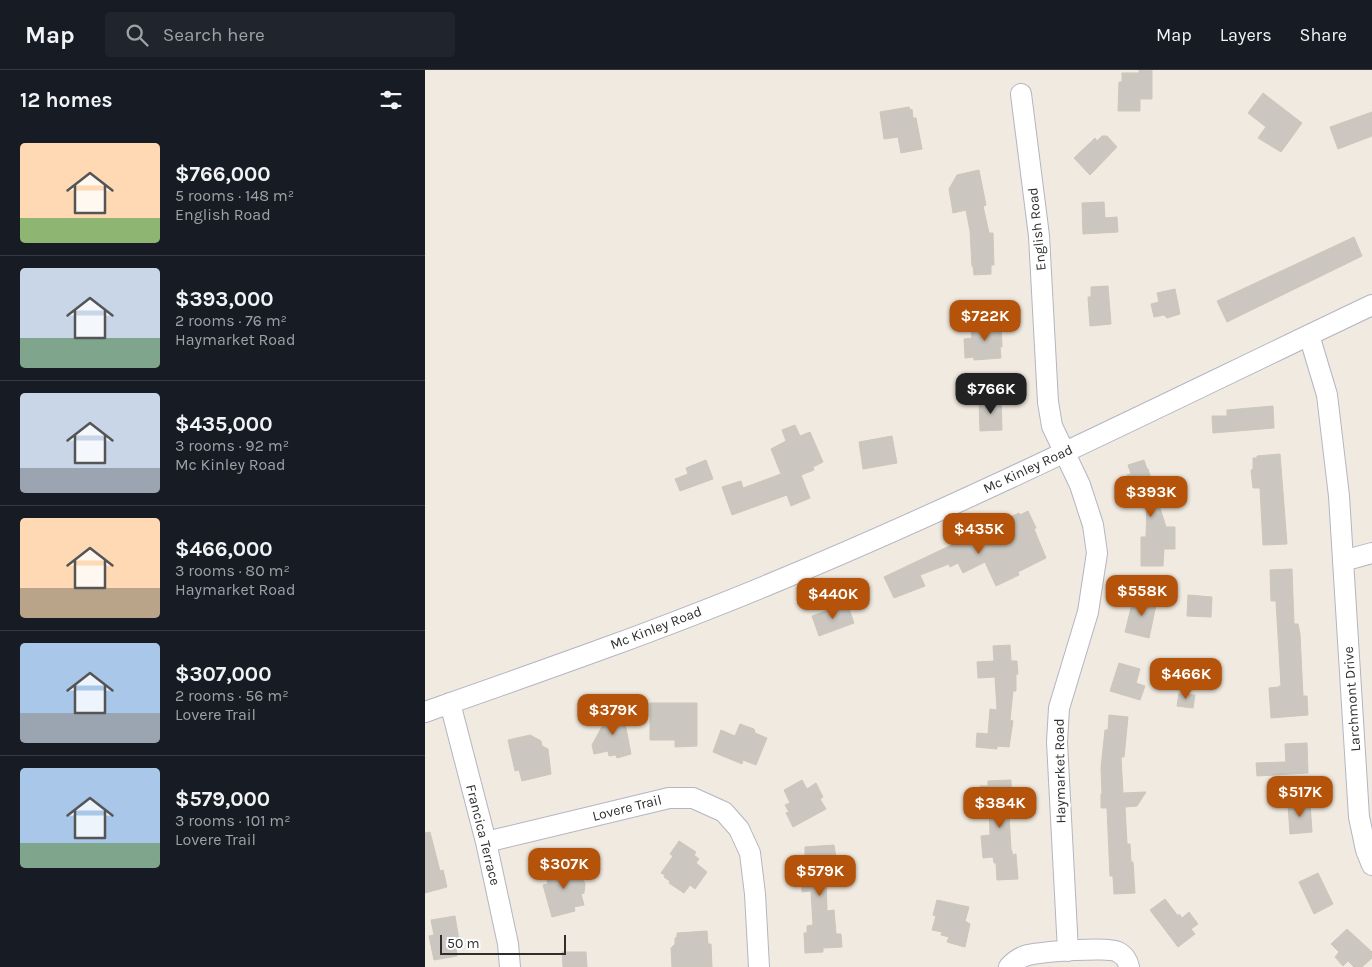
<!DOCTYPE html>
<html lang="en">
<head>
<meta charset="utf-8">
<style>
	body { margin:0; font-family:Karla,sans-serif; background:#20242c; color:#f1f3f6; height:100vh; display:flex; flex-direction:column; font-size:19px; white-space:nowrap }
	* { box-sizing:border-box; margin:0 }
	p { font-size:16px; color:#9ea1a6 }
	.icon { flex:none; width:28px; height:28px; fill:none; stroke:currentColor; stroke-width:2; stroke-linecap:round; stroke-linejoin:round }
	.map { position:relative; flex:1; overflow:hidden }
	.panel { display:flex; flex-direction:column; background:#171b24; width:425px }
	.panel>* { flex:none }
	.scale { position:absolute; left:15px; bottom:12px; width:126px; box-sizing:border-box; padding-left:5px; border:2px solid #2e2e2e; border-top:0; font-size:14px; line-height:18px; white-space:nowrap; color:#2e2e2e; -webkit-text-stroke:4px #fff; paint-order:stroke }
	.price { position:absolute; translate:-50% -42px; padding:0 11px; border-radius:10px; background:#b45309; color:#fff; font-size:16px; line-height:32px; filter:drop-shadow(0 1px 2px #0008) }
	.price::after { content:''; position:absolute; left:50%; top:30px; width:15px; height:11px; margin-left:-8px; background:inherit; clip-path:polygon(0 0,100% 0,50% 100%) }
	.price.active { background:#222; color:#fff }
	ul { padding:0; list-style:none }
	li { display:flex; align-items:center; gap:15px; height:125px; padding:0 20px }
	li+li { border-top:1px solid #363941 }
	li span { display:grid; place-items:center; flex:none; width:140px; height:100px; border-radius:5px; color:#555 }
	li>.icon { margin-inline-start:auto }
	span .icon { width:60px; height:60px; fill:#fffc; stroke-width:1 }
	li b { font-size:21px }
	h2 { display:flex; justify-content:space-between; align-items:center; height:60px; padding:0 20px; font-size:21px }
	header { display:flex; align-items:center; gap:30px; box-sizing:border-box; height:70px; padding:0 25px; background:#171b24; border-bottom:1px solid #363941 }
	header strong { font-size:24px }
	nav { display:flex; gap:28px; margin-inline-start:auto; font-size:18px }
	.search { width:350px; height:45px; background:#20242c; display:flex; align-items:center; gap:12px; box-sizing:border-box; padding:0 18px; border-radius:5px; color:#9ea1a6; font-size:19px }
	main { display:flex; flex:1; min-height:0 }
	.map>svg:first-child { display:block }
	.building { fill:#cbc7c0; stroke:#ccc7b9 }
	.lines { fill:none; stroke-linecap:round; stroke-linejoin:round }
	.minor-casing { stroke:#b4b5c2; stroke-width:22 }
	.minor { stroke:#fff; stroke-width:20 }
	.labels { text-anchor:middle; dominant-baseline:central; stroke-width:5; stroke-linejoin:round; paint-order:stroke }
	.street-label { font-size:14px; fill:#2e2e2e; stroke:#fff }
</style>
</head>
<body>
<header>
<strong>Map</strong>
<div class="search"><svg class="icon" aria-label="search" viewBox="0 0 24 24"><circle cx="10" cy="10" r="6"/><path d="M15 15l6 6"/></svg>Search here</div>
<nav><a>Map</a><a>Layers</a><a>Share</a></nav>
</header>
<main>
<section class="panel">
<h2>12 homes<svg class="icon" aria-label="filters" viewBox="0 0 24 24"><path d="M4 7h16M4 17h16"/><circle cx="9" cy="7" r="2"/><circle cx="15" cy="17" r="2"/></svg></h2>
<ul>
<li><span style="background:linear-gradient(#ffd9b3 75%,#8fb573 0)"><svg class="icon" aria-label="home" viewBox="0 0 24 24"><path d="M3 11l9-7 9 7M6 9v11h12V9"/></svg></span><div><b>$766,000</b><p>5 rooms · 148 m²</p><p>English Road</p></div></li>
<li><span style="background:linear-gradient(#c9d6e8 70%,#7fa58c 0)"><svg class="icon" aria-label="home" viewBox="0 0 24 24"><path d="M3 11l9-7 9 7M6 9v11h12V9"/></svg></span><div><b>$393,000</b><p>2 rooms · 76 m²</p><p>Haymarket Road</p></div></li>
<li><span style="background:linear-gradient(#c9d6e8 75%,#9aa5b1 0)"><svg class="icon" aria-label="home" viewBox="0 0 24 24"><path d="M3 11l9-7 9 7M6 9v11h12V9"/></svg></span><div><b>$435,000</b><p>3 rooms · 92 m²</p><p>Mc Kinley Road</p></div></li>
<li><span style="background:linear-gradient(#ffd9b3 70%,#b9a48a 0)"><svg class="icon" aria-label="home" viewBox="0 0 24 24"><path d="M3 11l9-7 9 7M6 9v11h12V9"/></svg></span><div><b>$466,000</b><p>3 rooms · 80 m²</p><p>Haymarket Road</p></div></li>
<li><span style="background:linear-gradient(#a9c7e8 70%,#9aa5b1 0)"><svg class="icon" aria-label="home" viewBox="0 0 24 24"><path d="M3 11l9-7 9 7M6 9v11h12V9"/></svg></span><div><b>$307,000</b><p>2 rooms · 56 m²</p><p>Lovere Trail</p></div></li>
<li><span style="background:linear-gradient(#a9c7e8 75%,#7fa58c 0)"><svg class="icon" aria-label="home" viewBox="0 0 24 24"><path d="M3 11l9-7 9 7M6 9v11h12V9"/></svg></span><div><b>$579,000</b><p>3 rooms · 101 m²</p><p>Lovere Trail</p></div></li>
</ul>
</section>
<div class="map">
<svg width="947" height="897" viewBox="0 0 947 897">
	<rect width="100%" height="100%" fill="#f0eae0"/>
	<!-- building -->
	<path class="building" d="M714,0H727V29H715V41H693L694,12H697V3H714Z
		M838,23L877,53L856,82L833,68L841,57L823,43Z
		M484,37L485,40L487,39L488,48H491L497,79L476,83L473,67L459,69L455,42Z
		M947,42V66L913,79L905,57Z
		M677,66H682L692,77L665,105L649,88L670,68L672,71Z
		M554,100L561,135L558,136L564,163H568L569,195H566V204L549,205L548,196H547L545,161L541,140L528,143L524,119L532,105Z
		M679,132L680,148L692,147L693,162L658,164L657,133Z
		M929,167L937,186L802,252L792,231Z
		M683,216L686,254L665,256L663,227H666V217Z
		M750,219L755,244L742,248L739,245L729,247L726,234L734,232L732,223Z
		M576,251L577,277H575L576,288L549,290V287L540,288L539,269L547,268L546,260H557L556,252Z
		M576,329L577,360L555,361L554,330Z
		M848,336L849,358L788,363L787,346H802V340Z
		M370,355L375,366L385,362L398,392L388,397L389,400L376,405L385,428L366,436L362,425L307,445L297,417L316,411L318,418L356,404L346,379L361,371L357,360Z
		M467,366L472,393L438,399L434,372Z
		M855,384L862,474L838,475L835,418H828L826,400H828V388H832V386Z
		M281,390L288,409L255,421L250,409L263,404L261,398Z
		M719,390L722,399H723L741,457H750V479H739L738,496H716V467H721L722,429L711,433L702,405L706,404L703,395Z
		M603,441L611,458L609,459L621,488L593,502L594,505L571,516L560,492L538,503L533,493L525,497L524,494L495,505L500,516L469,528L459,507L594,443L595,445Z
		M867,499L869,554H873L875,564L878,626H882L883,645L846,648L844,618L854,617V616H856L851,531H846L845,500Z
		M763,525L787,527L786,547L762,546Z
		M715,526L732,530L724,568L700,562L707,534L713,536Z
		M422,533L429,553L394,566L387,546Z
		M585,575L586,591H592L593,604H591V621H588L585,650L588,651L584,677L572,676V679L551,677L552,663L563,664L565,639L572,640L570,607L553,608L552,592L569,591L568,576Z
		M694,593L715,599L711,613L720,616L715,630L685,621Z
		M754,623L770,625L768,638L752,636Z
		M225,633H272V676L250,677V670H225Z
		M195,638L198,648H199L206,684L192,688L191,685L184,686L183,681L169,684L167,675L186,640Z
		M684,645L703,647L699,687H696L698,723L721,722L712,736L700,737L702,774H705L706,792H708L710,823L689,824L688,806H685L682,738H676V724H677L676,698L680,660H683Z
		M315,654L329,659L330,663L342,668L331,695L318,690L317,694L288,682L296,660L310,666Z
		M105,665L116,671L117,676L123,679L126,704L97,711L94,700L90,701L83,670Z
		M882,673L883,703L832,706L831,693L860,692L861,696L860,674Z
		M377,710L382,719L391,713L398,727L395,729L401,739L368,757L361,743L364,742L360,735L365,733L359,720Z
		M586,710L587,746H584L586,779L588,785L591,784L593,809L572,810L571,793H569L568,787L558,788L556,766L565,765L564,732H555V716H563V711Z
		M885,733L887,762L865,764L863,734Z
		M5,762L15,801L18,800L22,817L0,823V763Z
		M254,771L271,782L269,785L274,789L271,793L282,802L270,819L265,815L259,823L244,813L245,811L239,807L240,805L236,803L248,786L245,784Z
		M409,775L411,788H415L416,805L401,806L402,841L409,840L411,864H416L417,877L398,878V882L380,883L379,863H382V856L388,855L386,821L377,822L376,790H380V777Z
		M149,795L154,806L159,811L160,815L159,823L156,824L159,835L149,837L150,841L127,847L118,815L123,814L120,802Z
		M893,803L908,834L889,844L874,812Z
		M740,829L753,846L754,844L757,848L764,842L773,854L766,859L770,864L753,877L725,840Z
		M512,830L544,837L540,851L545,854L540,877L522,872L524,867L516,865L517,862L507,860L511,846L508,845Z
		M30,846L35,876L31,877L32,886L9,890L4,866L9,865L6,850Z
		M922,859L947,882V888L937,897H929L923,891L918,896L910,887L914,882L906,874Z
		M282,861L283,874H286L287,897H247L246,878L250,874V868L252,867V863Z
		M137,882H161L162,897H138Z"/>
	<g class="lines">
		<defs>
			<path id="minor" d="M596,24L614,166L623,332L627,356L655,415L668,455L672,483L663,542L634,638L632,672L643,881
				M884,265L902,325L914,426L934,747L941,780L947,795
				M918,491L947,483
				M25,633L61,772L83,874L85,897
				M0,642C117,601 235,560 350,512C553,428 749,329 947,235
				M61,772L244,728H268L299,742L314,759L325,783L330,824L334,897
				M584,897C590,890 595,887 603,885C617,882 683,876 693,882C699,885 703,891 704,897"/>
		</defs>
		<!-- minor casing -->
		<use href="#minor" class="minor-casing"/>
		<!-- minor -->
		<use href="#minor" class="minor"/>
	</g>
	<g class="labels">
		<!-- street labels -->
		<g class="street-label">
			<text transform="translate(612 159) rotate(-96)">English Road</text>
			<text transform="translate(603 399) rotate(-25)">Mc Kinley Road</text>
			<text transform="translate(231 558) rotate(-21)">Mc Kinley Road</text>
			<text transform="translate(927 629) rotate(-94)">Larchmont Drive</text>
			<text transform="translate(635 701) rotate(-91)">Haymarket Road</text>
			<text transform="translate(202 738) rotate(-14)">Lovere Trail</text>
			<text transform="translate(58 765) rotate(76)">Francica Terrace</text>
		</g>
	</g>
</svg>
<div class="scale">50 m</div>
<b class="price" style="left:560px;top:272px">$722K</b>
<b class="price active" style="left:566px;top:345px">$766K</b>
<b class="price" style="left:726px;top:448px">$393K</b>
<b class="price" style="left:554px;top:485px">$435K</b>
<b class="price" style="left:717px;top:547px">$558K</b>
<b class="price" style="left:408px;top:550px">$440K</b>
<b class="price" style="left:761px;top:630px">$466K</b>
<b class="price" style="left:188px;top:666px">$379K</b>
<b class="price" style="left:875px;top:748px">$517K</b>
<b class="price" style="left:575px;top:759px">$384K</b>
<b class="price" style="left:139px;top:820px">$307K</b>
<b class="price" style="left:395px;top:827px">$579K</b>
</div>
</main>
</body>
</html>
